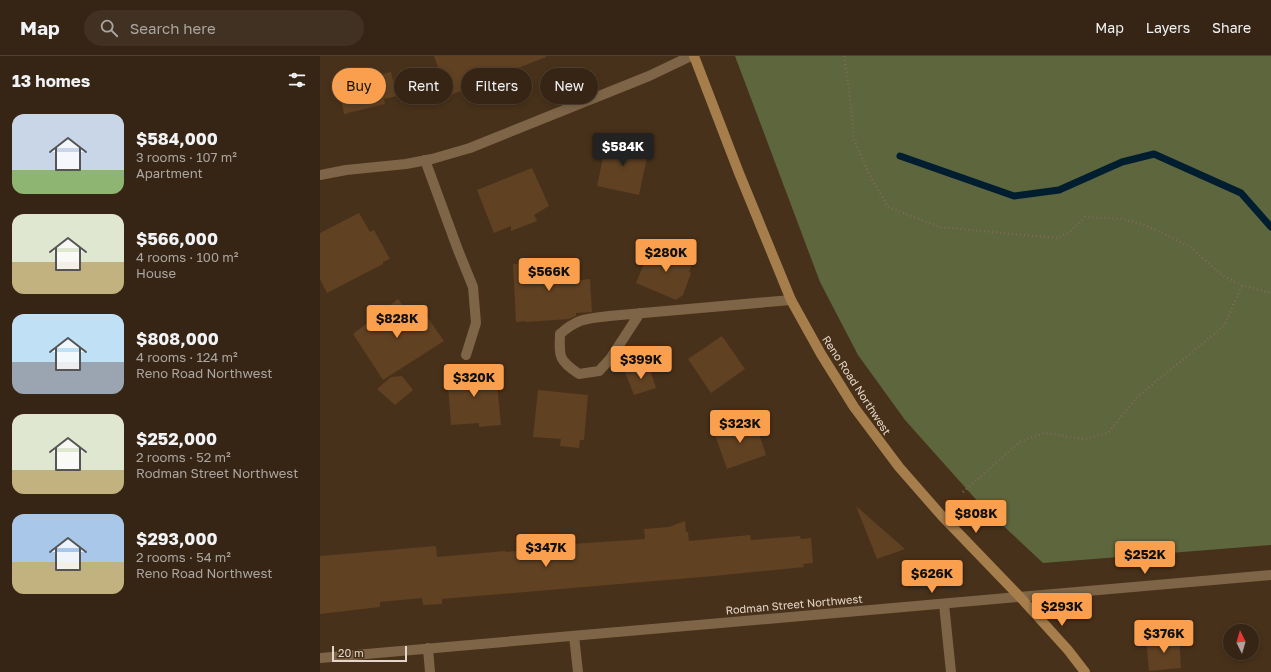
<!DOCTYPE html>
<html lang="en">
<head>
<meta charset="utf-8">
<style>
	body { margin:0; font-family:"Golos Text",sans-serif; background:#413122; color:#f1f3f6; height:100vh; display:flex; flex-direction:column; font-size:15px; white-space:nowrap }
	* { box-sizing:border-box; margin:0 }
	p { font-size:13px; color:#aaa5a0 }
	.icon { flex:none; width:22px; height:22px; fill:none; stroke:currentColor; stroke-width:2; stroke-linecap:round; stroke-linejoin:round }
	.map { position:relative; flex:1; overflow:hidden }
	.details { display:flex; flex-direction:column; background:#362514; width:320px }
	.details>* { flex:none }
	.top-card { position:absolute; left:12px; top:12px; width:380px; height:36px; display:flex; gap:8px }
	.needle { width:26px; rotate:355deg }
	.controls { position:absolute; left:903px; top:568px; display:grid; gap:8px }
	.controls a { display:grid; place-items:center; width:36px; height:36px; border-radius:50%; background:#362514; box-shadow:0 2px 6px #0003,0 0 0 1px #504234; font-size:20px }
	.scale { position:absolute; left:12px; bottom:10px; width:75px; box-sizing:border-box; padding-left:4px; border:2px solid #e5d6c9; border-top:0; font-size:11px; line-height:14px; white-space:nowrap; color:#e5d6c9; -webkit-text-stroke:3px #48311a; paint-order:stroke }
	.price { position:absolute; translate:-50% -34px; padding:0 9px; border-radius:4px; background:#f99f4d; color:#111; font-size:13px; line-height:26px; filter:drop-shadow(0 1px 2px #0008) }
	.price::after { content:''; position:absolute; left:50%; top:24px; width:12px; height:9px; margin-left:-6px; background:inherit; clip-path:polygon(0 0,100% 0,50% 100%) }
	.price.current { background:#222; color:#fff }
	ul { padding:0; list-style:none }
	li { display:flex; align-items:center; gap:12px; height:100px; padding:0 12px }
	li span { display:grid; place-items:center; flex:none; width:112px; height:80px; border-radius:12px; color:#555 }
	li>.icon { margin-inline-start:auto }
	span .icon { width:48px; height:48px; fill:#fffc; stroke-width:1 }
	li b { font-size:17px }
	h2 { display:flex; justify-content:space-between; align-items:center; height:48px; padding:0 12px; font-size:17px }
	.tag { padding:0 14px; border-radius:18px; background:#362514; box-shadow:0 2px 6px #0003,0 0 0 1px #504234; font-size:14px; line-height:36px }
	.tag.current { background:#f99f4d; color:#111 }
	header { display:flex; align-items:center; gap:24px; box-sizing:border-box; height:56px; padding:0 20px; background:#362514; border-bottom:1px solid #504234 }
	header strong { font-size:19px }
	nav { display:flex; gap:22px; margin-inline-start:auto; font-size:14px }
	.search { width:280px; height:36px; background:#413122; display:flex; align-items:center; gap:10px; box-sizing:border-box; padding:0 14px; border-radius:22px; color:#aaa5a0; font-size:15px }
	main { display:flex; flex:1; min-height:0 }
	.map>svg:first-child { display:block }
	.forest { fill:#5d663d }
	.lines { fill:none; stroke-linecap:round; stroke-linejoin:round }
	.stream { stroke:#001e30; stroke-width:7 }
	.building { fill:#604122 }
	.path { stroke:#806b58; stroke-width:2.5; stroke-dasharray:1 3; stroke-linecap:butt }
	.lane { stroke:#7e6547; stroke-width:10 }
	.street { stroke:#7e6547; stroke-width:10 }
	.secondary { stroke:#a67e4c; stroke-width:10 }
	.labels { text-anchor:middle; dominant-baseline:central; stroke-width:3; stroke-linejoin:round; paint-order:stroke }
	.street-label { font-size:11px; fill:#e5d6c9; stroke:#48311a }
</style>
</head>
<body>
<header>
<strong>Map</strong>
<div class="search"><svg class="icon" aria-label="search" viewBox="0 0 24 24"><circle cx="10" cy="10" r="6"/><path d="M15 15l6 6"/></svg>Search here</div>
<nav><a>Map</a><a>Layers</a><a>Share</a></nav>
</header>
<main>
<section class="details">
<h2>13 homes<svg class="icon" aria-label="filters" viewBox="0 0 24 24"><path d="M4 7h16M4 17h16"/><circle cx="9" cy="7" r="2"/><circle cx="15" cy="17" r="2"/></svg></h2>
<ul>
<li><span style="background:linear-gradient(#c9d6e8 70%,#8fb573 0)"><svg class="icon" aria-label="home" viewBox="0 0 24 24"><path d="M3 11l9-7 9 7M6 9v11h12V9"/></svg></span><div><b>$584,000</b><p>3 rooms · 107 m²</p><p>Apartment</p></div></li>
<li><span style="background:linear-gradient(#dfe7d0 60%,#c2b280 0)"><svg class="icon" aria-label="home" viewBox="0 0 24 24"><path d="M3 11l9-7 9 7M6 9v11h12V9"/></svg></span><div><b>$566,000</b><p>4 rooms · 100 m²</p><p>House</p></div></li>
<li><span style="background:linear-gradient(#bfe0f5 60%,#9aa5b1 0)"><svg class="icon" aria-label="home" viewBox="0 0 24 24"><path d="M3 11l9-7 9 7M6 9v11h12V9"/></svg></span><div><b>$808,000</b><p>4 rooms · 124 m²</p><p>Reno Road Northwest</p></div></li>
<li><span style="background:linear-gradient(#dfe7d0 70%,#c2b280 0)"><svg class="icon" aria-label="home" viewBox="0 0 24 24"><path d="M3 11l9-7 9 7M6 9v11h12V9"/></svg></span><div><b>$252,000</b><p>2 rooms · 52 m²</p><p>Rodman Street Northwest</p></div></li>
<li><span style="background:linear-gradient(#a9c7e8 60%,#c2b280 0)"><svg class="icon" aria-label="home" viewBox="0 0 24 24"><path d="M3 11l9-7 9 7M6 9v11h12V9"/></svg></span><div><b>$293,000</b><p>2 rooms · 54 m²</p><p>Reno Road Northwest</p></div></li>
</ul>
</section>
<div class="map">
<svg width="951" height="616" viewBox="0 0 951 616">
	<rect width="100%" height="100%" fill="#48311a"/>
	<!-- forest -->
	<path class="forest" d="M415,0H951V489L723,507L660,448L585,364L538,299L500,226Z"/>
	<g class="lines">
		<!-- stream -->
		<path class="stream" d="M580,100L694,140L739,134L802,106L834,98L921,137L951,171"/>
	</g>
	<!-- building -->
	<path class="building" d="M114,0H226V1L128,40Z
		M71,16L77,40L64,43L65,48L24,58L18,28Z
		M287,82L329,92L319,139L277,130Z
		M212,112L229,150L214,159L217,165L191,175V170L174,177L157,134Z
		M39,157L50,176L54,174L70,203L63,206V208L7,237L0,223V177Z
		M336,190L373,206L369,216L371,217L363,239L356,244L316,227L328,198L332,200Z
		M249,204L251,225L270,223L272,256L256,257V260L249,263L205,266V265L196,266L193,208Z
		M78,243L93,263L103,255L124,285L63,324L33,278Z
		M402,280L425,313L391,337L368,303Z
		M328,308L336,332L314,339L305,316Z
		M155,313V317L176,316L181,369L159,371V367L131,369L127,316Z
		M82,320L93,334L75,349L57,333L71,321Z
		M218,334L268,339L264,384H260L259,392L240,390L241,383L213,381Z
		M434,363L446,399L407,413L394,376Z
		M536,450L585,493L557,503Z
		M365,465L366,476H368L369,485L430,479L431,484L480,480L481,483L491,482L493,507L483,508L484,511L394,520L122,543V548L103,549L102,542L60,546V551L0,558V500L116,490L117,501L185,495L186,496L237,491V489L325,483L324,473L349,471Z
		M859,581L861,612L829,615L826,584Z"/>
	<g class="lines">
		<!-- path -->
		<path class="path" d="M524,0L529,32L534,84L548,116L568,151L620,171L737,182L750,176L765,161L803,163L827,170L869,190L903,220L922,229L951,237
			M643,436L701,385L725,377L764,383L788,377L817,341L904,270L922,229"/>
		<!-- lane -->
		<path class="lane" d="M105,104L138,194L153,231L156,267L146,299
			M320,257L290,303L279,315L259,318C239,304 239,302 240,278C258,262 266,263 289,260L471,244
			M624,548L631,616
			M254,580L258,616"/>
		<!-- street -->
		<path class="street" d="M0,119L26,114L86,108L112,103L150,92L329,20L371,0
			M108,592L110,616
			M0,602L951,519"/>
		<!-- secondary -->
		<path class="secondary" d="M374,0L419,117L471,244L501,298L534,351L579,411L621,459L700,541L748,594L765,616"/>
	</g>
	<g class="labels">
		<!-- street labels -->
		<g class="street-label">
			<text transform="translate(537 329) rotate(57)">Reno Road Northwest</text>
			<text transform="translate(474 548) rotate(-5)">Rodman Street Northwest</text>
		</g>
	</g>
</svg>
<div class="controls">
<a><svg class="needle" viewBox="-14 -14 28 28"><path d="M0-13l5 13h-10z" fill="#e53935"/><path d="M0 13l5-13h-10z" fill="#aaa5a0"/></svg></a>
</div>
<div class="scale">20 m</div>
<b class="price current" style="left:303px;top:111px">$584K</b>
<b class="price" style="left:346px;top:217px">$280K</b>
<b class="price" style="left:229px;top:236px">$566K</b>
<b class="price" style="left:77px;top:283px">$828K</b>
<b class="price" style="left:321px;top:324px">$399K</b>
<b class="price" style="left:154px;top:342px">$320K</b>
<b class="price" style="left:420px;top:388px">$323K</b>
<b class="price" style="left:656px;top:478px">$808K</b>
<b class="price" style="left:226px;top:512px">$347K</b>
<b class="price" style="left:825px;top:519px">$252K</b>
<b class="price" style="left:612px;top:538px">$626K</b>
<b class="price" style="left:742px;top:571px">$293K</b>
<b class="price" style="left:844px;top:598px">$376K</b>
<div class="top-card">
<a class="tag current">Buy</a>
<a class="tag">Rent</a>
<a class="tag">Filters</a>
<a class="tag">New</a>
</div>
</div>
</main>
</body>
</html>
